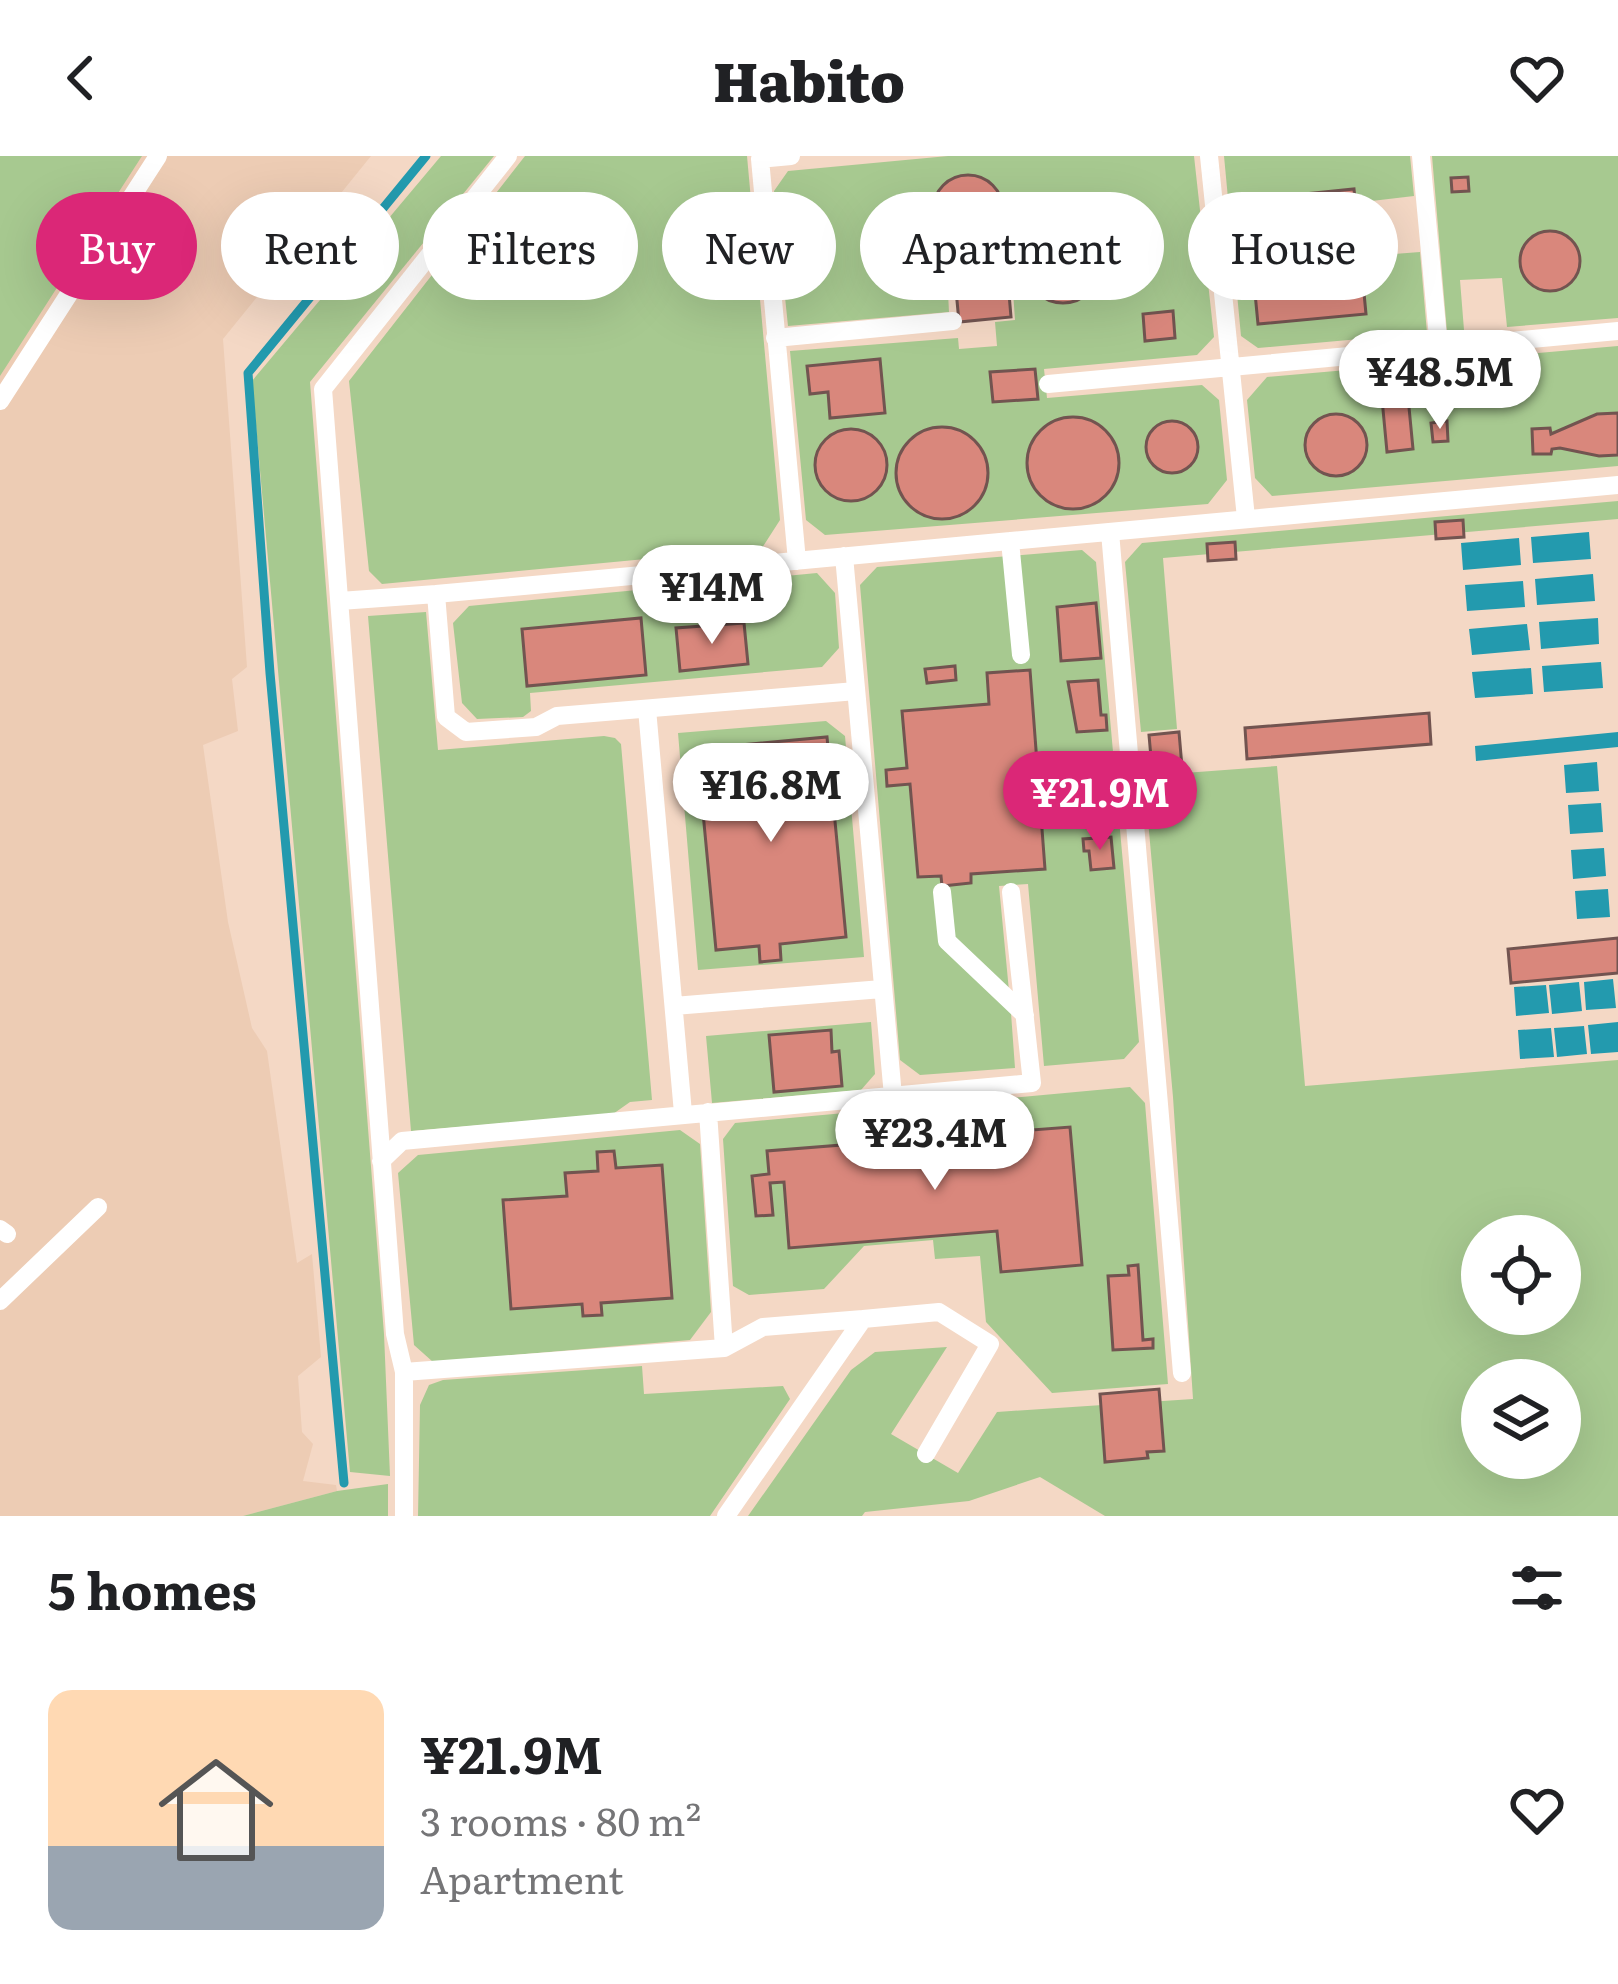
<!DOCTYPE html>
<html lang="en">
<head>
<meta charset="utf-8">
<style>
	body { margin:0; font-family:Literata,serif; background:#f2f2f2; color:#202124; height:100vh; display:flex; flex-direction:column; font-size:45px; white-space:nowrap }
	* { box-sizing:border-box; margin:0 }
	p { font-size:39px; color:#757577 }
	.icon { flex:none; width:66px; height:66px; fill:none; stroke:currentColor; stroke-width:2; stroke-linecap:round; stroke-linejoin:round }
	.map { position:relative; height:1360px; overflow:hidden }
	.sheet { display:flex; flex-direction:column; background:#fff; flex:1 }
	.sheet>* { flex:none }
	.hud { position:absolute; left:36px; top:36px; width:1548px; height:108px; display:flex; gap:24px }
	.controls { position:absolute; left:1461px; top:1059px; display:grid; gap:24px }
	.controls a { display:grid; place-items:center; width:120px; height:120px; border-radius:50%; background:#fff; box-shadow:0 12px 48px #0002; font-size:60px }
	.price { position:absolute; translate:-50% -102px; padding:0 27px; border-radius:42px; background:#fff; color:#222; font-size:39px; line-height:78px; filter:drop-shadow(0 3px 6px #0008) }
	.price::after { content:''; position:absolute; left:50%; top:72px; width:36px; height:27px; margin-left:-18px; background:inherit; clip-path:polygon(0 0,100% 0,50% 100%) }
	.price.current { background:#db2777; color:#fff }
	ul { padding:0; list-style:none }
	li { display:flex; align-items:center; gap:36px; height:300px; padding:0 48px }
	li span { display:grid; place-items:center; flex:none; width:336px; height:240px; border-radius:24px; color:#555 }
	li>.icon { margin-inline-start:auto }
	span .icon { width:144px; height:144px; fill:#fffc; stroke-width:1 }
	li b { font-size:51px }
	h2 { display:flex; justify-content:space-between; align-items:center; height:144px; padding:0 48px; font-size:51px }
	.chip { padding:0 42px; border-radius:54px; background:#fff; box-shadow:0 12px 48px #0002; font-size:42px; line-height:108px }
	.chip.current { background:#db2777; color:#fff }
	header { display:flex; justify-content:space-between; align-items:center; height:156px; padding:0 48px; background:#fff; font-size:54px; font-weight:800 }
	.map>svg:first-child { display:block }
	.built { fill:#edccb4 }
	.green { fill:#a7c990; fill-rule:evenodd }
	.water { fill:#239aae }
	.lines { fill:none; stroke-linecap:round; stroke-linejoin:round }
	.stream { stroke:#239aae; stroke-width:9 }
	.building { fill:#d9877c; stroke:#725450; stroke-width:3 }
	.lane { stroke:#fff; stroke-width:18 }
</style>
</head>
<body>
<header><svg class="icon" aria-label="back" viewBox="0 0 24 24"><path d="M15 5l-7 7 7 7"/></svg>Habito<svg class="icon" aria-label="heart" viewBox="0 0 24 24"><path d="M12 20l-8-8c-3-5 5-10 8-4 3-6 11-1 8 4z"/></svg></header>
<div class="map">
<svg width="1618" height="1360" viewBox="0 0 1618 1360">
	<rect width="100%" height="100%" fill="#f4d8c5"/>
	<!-- built -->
	<path class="built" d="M0,0H371L223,183L247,511L232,523L238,575L203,589L228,766L252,872L267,895L297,1107L312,1098L321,1201L298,1220L302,1276L313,1288L303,1325L336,1329L337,1335L243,1360H0Z"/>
	<!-- green -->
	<path class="green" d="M0,0H142L0,220Z
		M441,0H494L310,226L384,1178L390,1320L350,1316L252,225Z
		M525,0H747L780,364L762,392L382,428L369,415L349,225Z
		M948,0H1194L1214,181L1197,199L1044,213L1047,242L1202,229L1219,244L1227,324L1208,348L825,379L806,364L790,195L958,182L959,193L997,190L995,166L1015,164L1012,121H1003L1000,93L946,97L949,156L788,170L774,35L788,15Z
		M1224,0H1410L1414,40L1363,46L1368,100L1420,96L1427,177L1258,192L1241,180Z
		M1432,0H1618V162L1507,171L1502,122L1460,124L1464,174L1447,176Z
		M1618,190V310L1272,340L1255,322L1247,244L1267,221Z
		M1618,345V363L1163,402L1177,573L1141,576L1125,406L1142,387Z
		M1082,394L1096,406L1139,886L1124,903L1044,910L1028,728L999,730L1009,835L955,782L950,732L936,733L941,789L1011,857L1015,912L920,919L900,904L860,429L877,411Z
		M817,417L835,437L839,492L822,511L530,537L531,555L523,561L477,563L462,547L453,467L469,450Z
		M426,456L438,594L604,580L615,582L621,588L652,944L630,946L613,958L411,975L368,460Z
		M826,565L845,580L864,801L698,814L678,577Z
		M1277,610L1305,930L1618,904V1360H1105L1040,1321L969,1345L865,1356L862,1360H748L851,1214L875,1196L947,1191L891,1278L958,1317L997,1256L1193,1243L1173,941L1144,620ZM1482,1080H1560V1158H1482ZM1482,1224H1560V1302H1482Z
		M871,866L875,918L861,934L712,947L706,880Z
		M1130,931L1145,947L1168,1228L1052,1237L986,1166L980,1100L935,1103L933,1084L864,1090L824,1133L749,1139L733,1130L723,983L735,967Z
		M680,974L700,988L711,1156L690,1184L433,1206L414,1189L398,1017L418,999Z
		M642,1210L644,1238L783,1230L790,1243L710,1360H418L420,1249L429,1229L443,1224Z
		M388,1328V1360H243L337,1335Z"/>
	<!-- water -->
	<path class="water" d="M1589,376L1591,403L1533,407L1531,381Z
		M1519,382L1521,409L1463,414L1461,387Z
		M1593,418L1595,445L1537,449L1535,423Z
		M1523,425L1525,451L1467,455L1465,429Z
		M1598,462L1599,488L1541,493L1539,466Z
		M1527,468L1530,494L1472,499L1469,473Z
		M1601,506L1603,532L1544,536L1542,510Z
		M1531,512L1533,538L1475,542L1472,516Z
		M1618,576V591L1476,605L1475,590Z
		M1597,606L1599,635L1566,637L1564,609Z
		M1601,647L1603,676L1570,678L1568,649Z
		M1604,692L1606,720L1573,723L1571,694Z
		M1608,733L1610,761L1577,763L1575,735Z
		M1613,823L1616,852L1586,854L1584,826Z
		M1579,826L1582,855L1552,858L1549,829Z
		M1546,829L1549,857L1516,860L1514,831Z
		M1618,866V896L1591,898L1588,869Z
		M1584,870L1587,898L1557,901L1554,872Z
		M1551,872L1554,901L1520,903L1518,874Z"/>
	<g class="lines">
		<!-- stream -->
		<path class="stream" d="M344,1327L270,517L248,217L426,0"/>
	</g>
	<!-- building -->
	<path class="building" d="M933 54a35 35 0 1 1 70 0a35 35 0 1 1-70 0Z
		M1468,21L1469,35L1452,36L1451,22Z
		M1354,33L1366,158L1258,168L1246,44Z
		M1026 110a37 37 0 1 1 74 0a37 37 0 1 1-74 0Z
		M997,74L1026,90L1029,87L1033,89L1027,104L990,81Z
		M1520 105a30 30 0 1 1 60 0a30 30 0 1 1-60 0Z
		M980,87V99L967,101L966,89Z
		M995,98L997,127L1008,126L1011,161L959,166L953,102Z
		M1173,155L1175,182L1145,185L1143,158Z
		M880,203L885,257L830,262L828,236L810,238L807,210Z
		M1035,213L1038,243L993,246L990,216Z
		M1408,241L1413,293L1387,296L1382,243Z
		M1618,257V299L1599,300L1560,292L1552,293L1551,298H1533L1532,273L1550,272L1551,278L1597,258Z
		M1305 289a31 31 0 1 1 62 0a31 31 0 1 1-62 0Z
		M1027 307a46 46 0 1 1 92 0a46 46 0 1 1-92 0Z
		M1447,265L1448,285L1433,286L1431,267Z
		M1146 291a26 26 0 1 1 52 0a26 26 0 1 1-52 0Z
		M896 317a46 46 0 1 1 92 0a46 46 0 1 1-92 0Z
		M815 309a36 36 0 1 1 72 0a36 36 0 1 1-72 0Z
		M1463,364L1464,381L1436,383L1435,366Z
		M1235,386L1236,403L1208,405L1207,388Z
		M1096,447L1101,502L1061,505L1057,451Z
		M641,462L646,519L527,530L522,473Z
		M744,467L748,508L680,515L676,472Z
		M955,510L956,524L927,527L925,513Z
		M1030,514L1045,713L971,718V727L942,730L941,720L918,721L910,628L887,630L886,614L907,612L902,555L989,548L987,517Z
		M1098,524L1101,559H1106L1107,574L1077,576L1068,526Z
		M1429,557L1431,588L1247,603L1245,572Z
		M1179,576L1182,611L1152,613L1149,579Z
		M827,581L846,781L780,788L781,804L760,806L759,790L716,794L697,593Z
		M1108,638L1111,670L1088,672L1087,652L1081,653L1080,641Z
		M1111,681L1114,712L1091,714L1089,695H1084L1083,683Z
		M1618,782V817L1511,827L1508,793Z
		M831,874L832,896L839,895L842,930L774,936L769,879Z
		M1070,971L1082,1109L1001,1116L997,1075L789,1092L784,1026L770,1027L773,1059L756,1060L752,1020L769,1018L767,995Z
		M614,995L616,1012L662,1009L672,1142L601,1147L602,1159L583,1160L582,1148L511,1153L503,1044L567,1040L565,1017L598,1015L597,996Z
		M1138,1109L1143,1184L1153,1183V1192L1113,1194L1108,1120L1129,1119L1128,1110Z
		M1159,1233L1164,1295L1147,1296L1148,1302L1105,1306L1100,1238Z"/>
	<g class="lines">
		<!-- lane -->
		<path class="lane" d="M791,0L760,3L797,405
			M1209,0L1246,362
			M1421,0L1439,192
			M775,182L953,165
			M1048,228L1618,175
			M0,245L158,0
			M1110,376L1182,1217
			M1010,385L1021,499
			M844,400L893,940
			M340,445L436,438
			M856,535L557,560L536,571L466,576L446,561L436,438L1618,329
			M647,553L683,957
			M942,736L947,785L1025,859
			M674,850L882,833
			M708,956L724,1192
			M381,1005L402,985L1032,927L1011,736
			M0,1073L7,1078
			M0,1145L98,1051
			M404,1216L724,1192L763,1171L863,1163
			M404,1360V1216L395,1178L323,233L508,0
			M726,1360L863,1163L939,1156L990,1188L926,1298"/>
	</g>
</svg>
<div class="controls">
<a><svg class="icon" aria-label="locate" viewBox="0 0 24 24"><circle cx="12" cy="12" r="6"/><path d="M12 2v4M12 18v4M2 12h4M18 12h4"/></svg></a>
<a><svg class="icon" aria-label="layers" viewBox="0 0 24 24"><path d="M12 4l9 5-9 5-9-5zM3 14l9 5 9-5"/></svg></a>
</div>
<b class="price" style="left:1440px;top:276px">¥48.5M</b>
<b class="price" style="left:712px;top:491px">¥14M</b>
<b class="price" style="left:771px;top:689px">¥16.8M</b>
<b class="price current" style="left:1100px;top:697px">¥21.9M</b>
<b class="price" style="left:935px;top:1037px">¥23.4M</b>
<div class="hud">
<a class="chip current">Buy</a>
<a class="chip">Rent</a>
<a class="chip">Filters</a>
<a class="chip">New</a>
<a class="chip">Apartment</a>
<a class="chip">House</a>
</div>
</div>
<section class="sheet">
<h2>5 homes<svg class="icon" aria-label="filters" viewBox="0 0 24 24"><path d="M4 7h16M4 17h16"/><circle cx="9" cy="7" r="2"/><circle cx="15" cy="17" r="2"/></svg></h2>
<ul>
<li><span style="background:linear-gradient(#ffd9b3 65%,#9aa5b1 0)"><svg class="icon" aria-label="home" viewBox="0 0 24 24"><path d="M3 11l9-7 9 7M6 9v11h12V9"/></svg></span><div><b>¥21.9M</b><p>3 rooms · 80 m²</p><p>Apartment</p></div><svg class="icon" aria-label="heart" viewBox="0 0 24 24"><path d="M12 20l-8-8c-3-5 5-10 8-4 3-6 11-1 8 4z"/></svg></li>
</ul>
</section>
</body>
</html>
